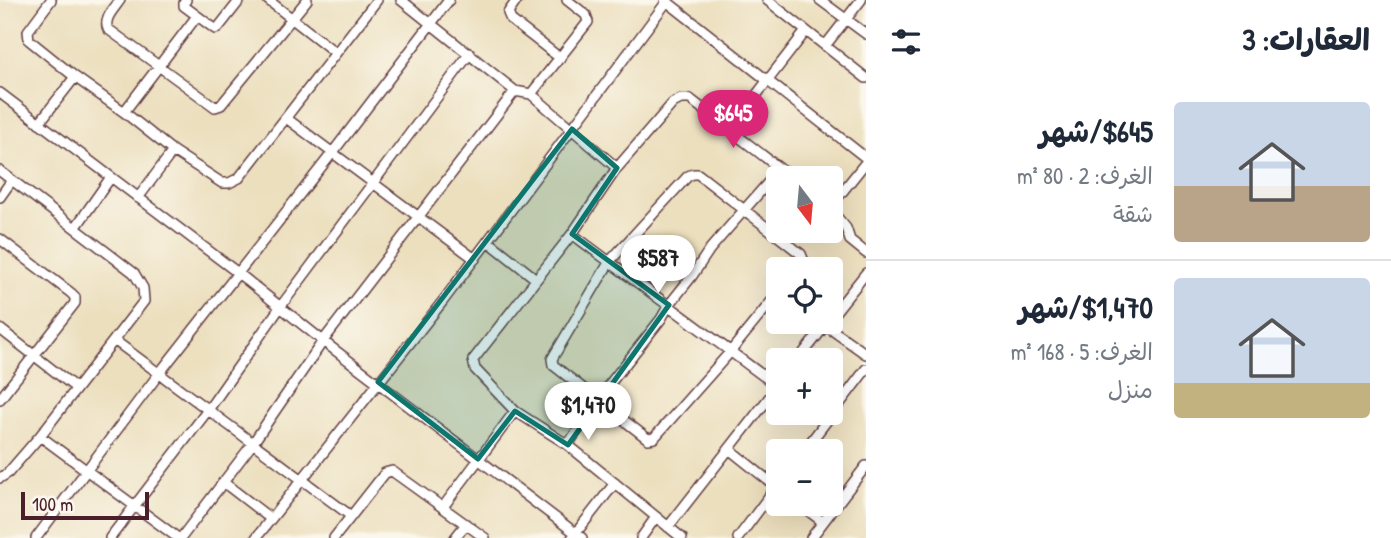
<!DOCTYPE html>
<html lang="ar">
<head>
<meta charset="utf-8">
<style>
	body { margin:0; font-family:"Patrick Hand","Playpen Sans Arabic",sans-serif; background:#f2f2f3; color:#1f2937; direction:rtl; height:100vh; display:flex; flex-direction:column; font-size:26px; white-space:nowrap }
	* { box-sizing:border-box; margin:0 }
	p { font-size:23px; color:#747a83 }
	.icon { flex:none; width:38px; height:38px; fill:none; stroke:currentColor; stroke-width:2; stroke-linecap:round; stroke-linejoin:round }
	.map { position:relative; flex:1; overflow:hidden; direction:ltr }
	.drawer { display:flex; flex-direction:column; background:#fff; width:525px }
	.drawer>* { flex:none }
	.needle { width:46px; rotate:164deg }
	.buttons { position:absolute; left:766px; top:166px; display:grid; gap:14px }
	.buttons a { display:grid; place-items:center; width:77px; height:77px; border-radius:7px; background:#fff; box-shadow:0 7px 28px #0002; font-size:35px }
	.scale { position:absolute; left:21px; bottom:18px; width:128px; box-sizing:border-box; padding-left:7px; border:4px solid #4a1f2b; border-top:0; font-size:19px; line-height:24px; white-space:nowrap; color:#4a1f2b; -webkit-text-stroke:5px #fbf7ec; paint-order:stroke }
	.price { position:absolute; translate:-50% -60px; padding:0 16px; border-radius:24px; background:#fff; color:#222; font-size:23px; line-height:46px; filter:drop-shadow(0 2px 4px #0008) }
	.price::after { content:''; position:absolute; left:50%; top:42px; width:21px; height:16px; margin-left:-10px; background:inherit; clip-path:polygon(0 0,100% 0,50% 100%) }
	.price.selected { background:#db2777; color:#fff }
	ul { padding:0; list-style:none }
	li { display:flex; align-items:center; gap:21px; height:175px; padding:0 21px }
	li+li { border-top:2px solid #e0e1e3 }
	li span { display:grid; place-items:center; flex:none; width:196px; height:140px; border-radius:7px; color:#555 }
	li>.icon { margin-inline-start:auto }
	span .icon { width:84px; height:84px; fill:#fffc; stroke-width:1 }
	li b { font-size:30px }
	h2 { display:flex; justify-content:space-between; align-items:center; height:84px; padding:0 21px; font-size:30px }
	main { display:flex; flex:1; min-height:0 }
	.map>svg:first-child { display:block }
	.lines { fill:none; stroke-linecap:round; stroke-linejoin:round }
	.minor-casing { stroke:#623c41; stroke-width:12 }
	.minor { stroke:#fff; stroke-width:9 }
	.marked { fill:#0f766e; fill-opacity:0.2; stroke:#0f766e; stroke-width:5; stroke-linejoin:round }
</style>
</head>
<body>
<main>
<section class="drawer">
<h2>العقارات: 3<svg class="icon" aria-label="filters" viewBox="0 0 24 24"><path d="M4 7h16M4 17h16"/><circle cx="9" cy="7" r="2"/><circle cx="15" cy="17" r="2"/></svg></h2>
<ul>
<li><span style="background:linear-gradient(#c9d6e8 60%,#b9a48a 0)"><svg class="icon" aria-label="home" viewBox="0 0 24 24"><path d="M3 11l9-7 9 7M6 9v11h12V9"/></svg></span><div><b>$645/شهر</b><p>الغرف: 2 · 80 m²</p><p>شقة</p></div></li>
<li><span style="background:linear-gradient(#c9d6e8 75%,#c2b280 0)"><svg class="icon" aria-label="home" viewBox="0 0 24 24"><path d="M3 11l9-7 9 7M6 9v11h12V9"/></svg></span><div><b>$1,470/شهر</b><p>الغرف: 5 · 168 m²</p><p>منزل</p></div></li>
</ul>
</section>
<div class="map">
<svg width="866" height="538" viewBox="0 0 866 538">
	<rect width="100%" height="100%" fill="#fbf7ec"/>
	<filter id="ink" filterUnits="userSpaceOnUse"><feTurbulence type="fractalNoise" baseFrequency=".0143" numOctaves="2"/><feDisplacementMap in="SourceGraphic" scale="14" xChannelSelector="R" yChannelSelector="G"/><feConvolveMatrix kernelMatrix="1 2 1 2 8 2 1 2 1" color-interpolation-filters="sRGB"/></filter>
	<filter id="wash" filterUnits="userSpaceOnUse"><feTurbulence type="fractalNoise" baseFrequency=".00686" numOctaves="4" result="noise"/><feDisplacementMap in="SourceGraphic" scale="28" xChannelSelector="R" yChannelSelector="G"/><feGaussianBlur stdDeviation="1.57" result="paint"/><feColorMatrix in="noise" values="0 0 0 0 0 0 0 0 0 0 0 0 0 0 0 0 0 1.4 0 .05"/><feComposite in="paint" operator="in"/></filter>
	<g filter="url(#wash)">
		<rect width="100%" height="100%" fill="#ecdfbe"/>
	</g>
	<g filter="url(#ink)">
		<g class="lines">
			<defs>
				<path id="minor" d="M51,0L28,31L29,40L75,77L124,112L173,151L222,183H229L239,178L377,0
					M120,0C114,9 103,19 108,29L215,107L221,105L307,0
					M186,0L184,3V6L215,29L218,28L240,0
					M268,0L336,53
					M401,0L515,91L531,94L617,168
					M517,0L508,13L511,20L560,58
					M665,0L866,158
					M767,0L866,78
					M820,0L866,34
					M825,46L861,0
					M0,93L238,273L323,341L582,538
					M531,94L588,22L586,15L567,0
					M124,112L197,16
					M286,118L475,259
					M39,123L75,77
					M730,129L806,31
					M0,171L134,273L143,288L144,301L40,436L8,473L0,478
					M0,197L12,180
					M138,198L173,151
					M831,206L866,162
					M831,210L846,228L850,240L866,253
					M76,227L111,177
					M572,234L777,386
					M0,239L71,293L75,297V303L0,399
					M488,241L536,279
					M779,292L731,351L654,438L648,439L553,365L552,359L610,261L688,176L693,174H698L801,254L803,259L802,263L797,270
					M831,317L866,273
					M825,325L866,354
					M0,329L76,388
					M114,340L351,516
					M798,360L828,322
					M40,436L178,538
					M568,445L597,400L661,319L669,305L692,276L710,249L780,169
					M729,449L779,489
					M803,452L866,369
					M223,482L271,519
					M799,504L823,522
					M443,507L515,411
					M668,527L779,385
					M36,538L158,375L333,152L449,0
					M110,538L208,410L281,306L470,53
					M181,538L253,443L323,341L515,91
					M256,538L443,301L668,0
					M334,538L385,473L392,471L485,538
					M455,538L466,524
					M572,538L615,483
					M641,538L656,517
					M682,538L568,445L515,411L475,369L473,360L572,234L617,168L673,103L681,99H690L792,178
					M738,538L779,483
					M811,538L866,466"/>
			</defs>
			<!-- minor casing -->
			<use href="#minor" class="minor-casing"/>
			<!-- minor -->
			<use href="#minor" class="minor"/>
		</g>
	</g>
	<!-- marked area -->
	<path class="marked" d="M572,129L617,168L572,234L669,305L568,445L515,411L478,459L378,382Z"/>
</svg>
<div class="buttons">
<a><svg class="needle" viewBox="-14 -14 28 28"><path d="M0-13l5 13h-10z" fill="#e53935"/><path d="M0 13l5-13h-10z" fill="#747a83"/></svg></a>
<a><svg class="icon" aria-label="locate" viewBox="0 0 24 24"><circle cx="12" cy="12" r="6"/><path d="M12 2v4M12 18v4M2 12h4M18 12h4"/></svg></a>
<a>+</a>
<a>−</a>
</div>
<div class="scale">100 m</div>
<b class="price selected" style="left:733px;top:150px">$645</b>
<b class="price" style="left:658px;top:295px">$587</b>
<b class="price" style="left:588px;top:442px">$1,470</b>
</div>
</main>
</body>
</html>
